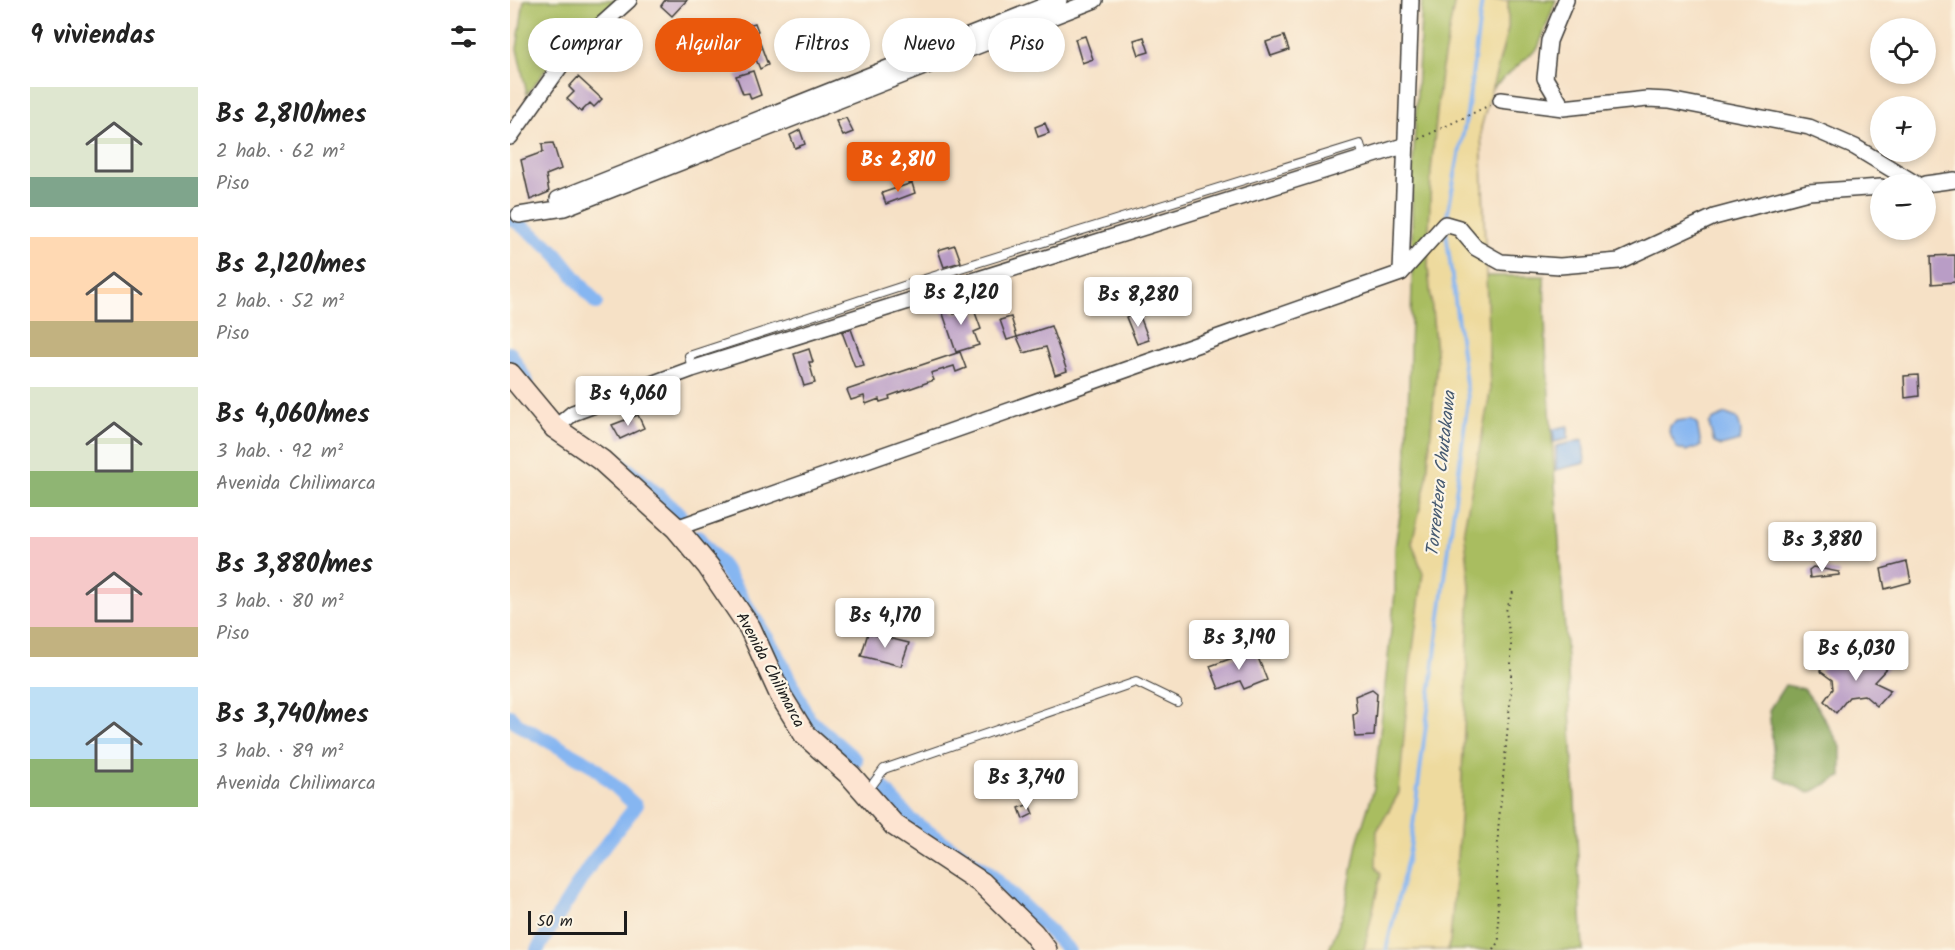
<!DOCTYPE html>
<html lang="es">
<head>
<meta charset="utf-8">
<style>
	body { margin:0; font-family:Kalam,sans-serif; background:#f2f2f2; color:#222; height:100vh; display:flex; flex-direction:column; font-size:22px; white-space:nowrap }
	* { box-sizing:border-box; margin:0 }
	p { font-size:20px; color:#767676 }
	.icon { flex:none; width:33px; height:33px; fill:none; stroke:currentColor; stroke-width:2; stroke-linecap:round; stroke-linejoin:round }
	.map { position:relative; flex:1; overflow:hidden }
	.details { display:flex; flex-direction:column; background:#fff; width:510px }
	.details>* { flex:none }
	.banner { position:absolute; left:18px; top:18px; width:570px; height:54px; display:flex; gap:12px }
	.controls { position:absolute; left:1360px; top:18px; display:grid; gap:12px }
	.controls a { display:grid; place-items:center; width:66px; height:66px; border-radius:50%; background:#fff; box-shadow:0 3px 9px #0003; font-size:30px }
	.scale { position:absolute; left:18px; bottom:15px; width:99px; box-sizing:border-box; padding-left:6px; border:3px solid #1c1c1c; border-top:0; font-size:16px; line-height:21px; white-space:nowrap; color:#1c1c1c; -webkit-text-stroke:4px #fcf5e5; paint-order:stroke }
	.price { position:absolute; translate:-50% -51px; padding:0 14px; border-radius:6px; background:#fff; color:#222; font-size:20px; line-height:39px; filter:drop-shadow(0 2px 3px #0008) }
	.price::after { content:''; position:absolute; left:50%; top:36px; width:18px; height:14px; margin-left:-9px; background:inherit; clip-path:polygon(0 0,100% 0,50% 100%) }
	.price.selected { background:#ea580c; color:#fff }
	ul { padding:0; list-style:none }
	li { display:flex; align-items:center; gap:18px; height:150px; padding:0 30px }
	li span { display:grid; place-items:center; flex:none; width:168px; height:120px; border-radius:0px; color:#555 }
	li>.icon { margin-inline-start:auto }
	span .icon { width:72px; height:72px; fill:#fffc; stroke-width:1 }
	li b { font-size:26px }
	h2 { display:flex; justify-content:space-between; align-items:center; height:72px; padding:0 30px; font-size:26px }
	.tag { padding:0 21px; border-radius:27px; background:#fff; box-shadow:0 3px 9px #0003; font-size:21px; line-height:54px }
	.tag.selected { background:#ea580c; color:#fff }
	main { display:flex; flex:1; min-height:0 }
	.map>svg:first-child { display:block }
	.green { fill:#a9bd61; stroke:#626c3e; stroke-width:1.5 }
	.forest { fill:#86a457; stroke:#51603a; stroke-width:1.5 }
	.sand { fill:#eeda9e; stroke:#857b5d; stroke-width:1.5 }
	.water { fill:#86b6f1; stroke:#516986; stroke-width:1.5 }
	.lines { fill:none; stroke-linecap:round; stroke-linejoin:round }
	.stream { stroke:#86b6f1; stroke-width:4 }
	.canal { stroke:#86b6f1; stroke-width:14 }
	.building { fill:#b99dc6 }
	.lane-casing { stroke:#3d3a36; stroke-width:10 }
	.street-casing { stroke:#3d3a36; stroke-width:18 }
	.secondary-casing { stroke:#3d3a36; stroke-width:24 }
	.path { stroke:#3d3a36; stroke-width:2; stroke-dasharray:1.5 4.5; stroke-linecap:butt }
	.lane { stroke:#fff; stroke-width:8 }
	.street { stroke:#fff; stroke-width:15 }
	.secondary { stroke:#fde4d1; stroke-width:21 }
	.labels { text-anchor:middle; dominant-baseline:central; stroke-width:4.5; stroke-linejoin:round; paint-order:stroke }
	.street-label { font-size:16px; fill:#1c1c1c; stroke:#fcf5e5 }
	.water-label { font-size:18px; font-style:italic; fill:#465a71; stroke:#fcf5e5 }
</style>
</head>
<body>
<main>
<section class="details">
<h2>9 viviendas<svg class="icon" aria-label="filters" viewBox="0 0 24 24"><path d="M4 7h16M4 17h16"/><circle cx="9" cy="7" r="2"/><circle cx="15" cy="17" r="2"/></svg></h2>
<ul>
<li><span style="background:linear-gradient(#dfe7d0 75%,#7fa58c 0)"><svg class="icon" aria-label="home" viewBox="0 0 24 24"><path d="M3 11l9-7 9 7M6 9v11h12V9"/></svg></span><div><b>Bs 2,810/mes</b><p>2 hab. · 62 m²</p><p>Piso</p></div></li>
<li><span style="background:linear-gradient(#ffd9b3 70%,#c2b280 0)"><svg class="icon" aria-label="home" viewBox="0 0 24 24"><path d="M3 11l9-7 9 7M6 9v11h12V9"/></svg></span><div><b>Bs 2,120/mes</b><p>2 hab. · 52 m²</p><p>Piso</p></div></li>
<li><span style="background:linear-gradient(#dfe7d0 70%,#8fb573 0)"><svg class="icon" aria-label="home" viewBox="0 0 24 24"><path d="M3 11l9-7 9 7M6 9v11h12V9"/></svg></span><div><b>Bs 4,060/mes</b><p>3 hab. · 92 m²</p><p>Avenida Chilimarca</p></div></li>
<li><span style="background:linear-gradient(#f6c9c9 75%,#c2b280 0)"><svg class="icon" aria-label="home" viewBox="0 0 24 24"><path d="M3 11l9-7 9 7M6 9v11h12V9"/></svg></span><div><b>Bs 3,880/mes</b><p>3 hab. · 80 m²</p><p>Piso</p></div></li>
<li><span style="background:linear-gradient(#bfe0f5 60%,#8fb573 0)"><svg class="icon" aria-label="home" viewBox="0 0 24 24"><path d="M3 11l9-7 9 7M6 9v11h12V9"/></svg></span><div><b>Bs 3,740/mes</b><p>3 hab. · 89 m²</p><p>Avenida Chilimarca</p></div></li>
</ul>
</section>
<div class="map">
<svg width="1445" height="950" viewBox="0 0 1445 950">
	<rect width="100%" height="100%" fill="#fcf5e5"/>
	<filter id="ink" filterUnits="userSpaceOnUse"><feTurbulence type="fractalNoise" baseFrequency=".0167" numOctaves="2"/><feDisplacementMap in="SourceGraphic" scale="12" xChannelSelector="R" yChannelSelector="G"/><feConvolveMatrix kernelMatrix="1 2 1 2 8 2 1 2 1" color-interpolation-filters="sRGB"/></filter>
	<filter id="wash" filterUnits="userSpaceOnUse"><feTurbulence type="fractalNoise" baseFrequency=".008" numOctaves="4" result="noise"/><feDisplacementMap in="SourceGraphic" scale="24" xChannelSelector="R" yChannelSelector="G"/><feGaussianBlur stdDeviation="1.35" result="paint"/><feColorMatrix in="noise" values="0 0 0 0 0 0 0 0 0 0 0 0 0 0 0 0 0 1.4 0 .05"/><feComposite in="paint" operator="in"/></filter>
	<g filter="url(#wash)">
		<rect width="100%" height="100%" fill="#f6e1c6"/>
		<!-- green -->
		<path class="green" d="M14,0H109L43,61L17,94L7,49Z
			M912,0H945L931,73L921,172L918,266L927,362L917,478L902,543L913,573L889,793L867,831L871,875L854,950H819L835,908L847,843L864,788L885,593V547L896,476L902,287V181Z
			M998,0H1046L1028,48L982,88L998,29Z
			M976,276H1034L1036,350L1059,690L1073,950H937L940,941L950,819L960,587L954,528L980,393Z"/>
		<!-- forest -->
		<path class="forest" d="M1275,685L1294,689L1306,705L1331,747V777L1299,793L1266,777L1259,710Z"/>
		<!-- sand -->
		<path class="sand" d="M945,0H998V29L971,128L980,393L954,528L960,587L950,819L940,941L937,950H854L871,875L866,867L867,831L889,793L899,680L913,573L902,543L917,478L927,362L918,266L921,172L931,73Z"/>
		<!-- water -->
		<path class="water" d="M1216,414L1227,418C1231,425 1232,432 1230,441L1211,446L1204,443L1199,424L1204,419Z
			M1181,419L1187,423L1191,446L1176,451L1167,448L1159,432L1160,426L1167,421Z
			M1058,426V439L1044,442L1043,429Z
			M1073,440L1075,463L1046,470V446Z"/>
		<g class="lines">
			<!-- stream -->
			<path class="stream" d="M936,221L957,114L972,0
				M876,950L900,849L958,399L936,232"/>
			<!-- canal -->
			<path class="canal" d="M0,217L42,249L86,303
				M0,353L17,382
				M96,453L127,476L170,514
				M188,537L213,567L267,654L299,719L346,760
				M0,716L9,725L82,765L126,806L82,862L27,950
				M370,784L401,820L478,872L559,950"/>
		</g>
		<g id="blocks">
			<!-- building -->
			<path class="building" d="M155,0H177L162,16L151,6Z
				M245,23L248,31L246,32L258,65L250,69L236,36L215,43L211,34Z
				M575,36L583,59L572,63L565,39Z
				M774,36L779,50L761,56L756,42Z
				M634,37L639,52L629,55L624,40Z
				M243,71L251,95L241,99L239,93L233,94L226,76Z
				M68,77L92,99L84,107L80,103L71,112L57,99L64,92L59,87Z
				M336,118L343,132L333,136L326,121Z
				M535,123L539,133L528,137L525,127Z
				M290,130L295,144L285,148L280,135Z
				M43,143L51,169L36,175L39,192L20,200L11,160L33,152L32,144Z
				M402,183L405,193L376,204L372,193Z
				M445,245L451,262L434,267L428,250Z
				M1445,255V282L1422,284L1421,256Z
				M437,299L444,314L463,307L471,329L464,332L469,345L446,352L429,302Z
				M628,311L639,340L627,344L616,317Z
				M501,317L507,337L497,340L490,320Z
				M541,326L557,371L545,375L536,347L514,353L507,337Z
				M341,329L354,365L345,367L332,332Z
				M299,349L303,362H299L305,383L294,386L284,354Z
				M450,352L456,368L446,372L444,366L421,373L424,380L379,396L380,399L370,402L369,399L356,404L354,396L341,400L337,390Z
				M1408,375L1409,396L1395,398L1394,376Z
				M128,415L134,428L110,439L102,425Z
				M1397,562L1401,582L1375,589L1371,569Z
				M1303,567L1329,572V575L1300,578L1299,570Z
				M358,633L399,643L391,666L351,656Z
				M745,650L757,680L734,689L730,681L709,689L700,666Z
				M1365,652L1381,664L1364,682L1381,690L1367,706L1354,695L1339,697L1326,713L1314,701L1323,689L1322,680L1310,671L1323,658L1338,670L1349,668Z
				M862,689L867,693L864,736L845,737L843,715L847,713L845,696Z
				M519,804L523,814L513,819L509,808Z"/>
		</g>
	</g>
	<g filter="url(#ink)">
		<use href="#blocks" fill-opacity="0" stroke="#3d3a36" stroke-width="1.5"/>
		<g class="lines">
			<defs>
				<path id="lane" d="M182,369L179,356L415,279L850,144L854,158
					M357,792L374,769L626,682L667,702"/>
				<path id="street" d="M991,100L1053,108L1137,99L1159,100L1299,127L1345,147L1406,184
					M1053,108L1035,78L1039,41L1056,0
					M0,137L59,54L119,0
					M1415,184L1445,180
					M48,199L549,0
					M9,215L54,208L585,0
					M891,273L901,0
					M45,428L63,413L182,369L896,145
					M166,528L891,273L935,224L949,228L966,248L991,262L1050,266L1109,261L1204,217L1298,192L1371,187"/>
				<path id="secondary" d="M0,374L45,428L91,460L166,528L198,566L240,628L271,696L295,735L340,775L384,825L472,883L523,933L536,950"/>
			</defs>
			<!-- lane casing -->
			<use href="#lane" class="lane-casing"/>
			<!-- street casing -->
			<use href="#street" class="street-casing"/>
			<!-- secondary casing -->
			<use href="#secondary" class="secondary-casing"/>
			<!-- path -->
			<path class="path" d="M909,139L980,105
				M984,950L989,942L987,882L988,831L1001,692V645L996,611L1003,592"/>
			<!-- lane -->
			<use href="#lane" class="lane"/>
			<!-- street -->
			<use href="#street" class="street"/>
			<!-- secondary -->
			<use href="#secondary" class="secondary"/>
		</g>
	</g>
	<g class="labels">
		<!-- street labels -->
		<g class="street-label">
			<text transform="translate(260 670) rotate(62)">Avenida Chilimarca</text>
		</g>
		<!-- water labels -->
		<g class="water-label">
			<text transform="translate(932 474) rotate(-84)">Torrentera Chutakawa</text>
		</g>
	</g>
</svg>
<div class="controls">
<a><svg class="icon" aria-label="locate" viewBox="0 0 24 24"><circle cx="12" cy="12" r="6"/><path d="M12 2v4M12 18v4M2 12h4M18 12h4"/></svg></a>
<a>+</a>
<a>−</a>
</div>
<div class="scale">50 m</div>
<b class="price selected" style="left:388px;top:193px">Bs 2,810</b>
<b class="price" style="left:451px;top:326px">Bs 2,120</b>
<b class="price" style="left:628px;top:328px">Bs 8,280</b>
<b class="price" style="left:118px;top:427px">Bs 4,060</b>
<b class="price" style="left:1312px;top:573px">Bs 3,880</b>
<b class="price" style="left:375px;top:649px">Bs 4,170</b>
<b class="price" style="left:729px;top:671px">Bs 3,190</b>
<b class="price" style="left:1346px;top:682px">Bs 6,030</b>
<b class="price" style="left:516px;top:811px">Bs 3,740</b>
<div class="banner">
<a class="tag">Comprar</a>
<a class="tag selected">Alquilar</a>
<a class="tag">Filtros</a>
<a class="tag">Nuevo</a>
<a class="tag">Piso</a>
</div>
</div>
</main>
</body>
</html>
